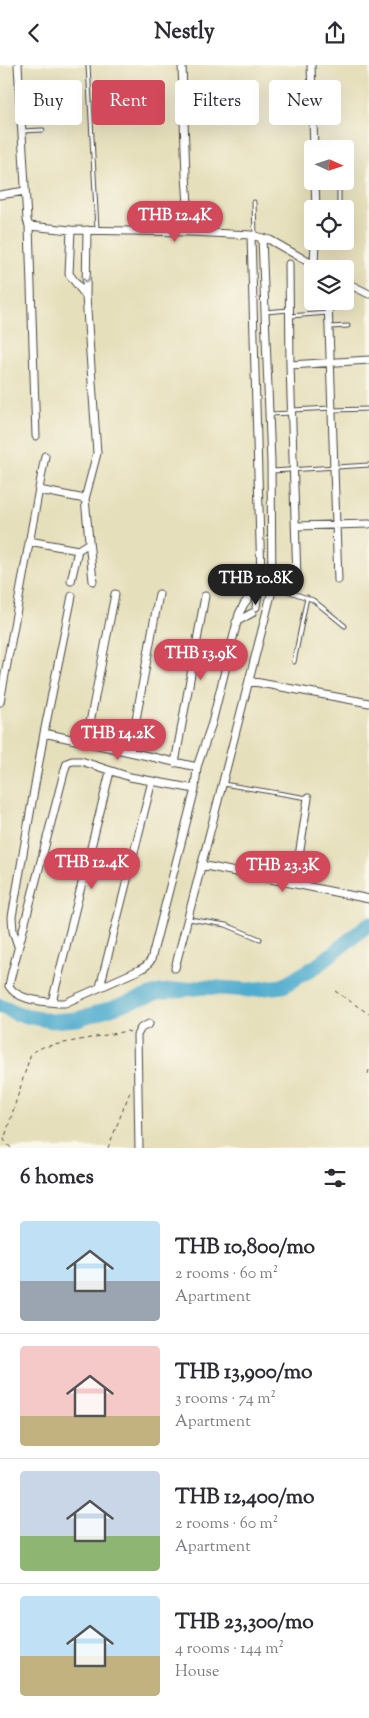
<!DOCTYPE html>
<html lang="en">
<head>
<meta charset="utf-8">
<style>
	body { margin:0; font-family:"Sorts Mill Goudy",serif; background:#f7f7f7; color:#2b2b33; height:100vh; display:flex; flex-direction:column; font-size:19px; white-space:nowrap }
	* { box-sizing:border-box; margin:0 }
	p { font-size:16px; color:#7c7c81 }
	.icon { flex:none; width:28px; height:28px; fill:none; stroke:currentColor; stroke-width:2; stroke-linecap:round; stroke-linejoin:round }
	.map { position:relative; height:1083px; overflow:hidden }
	.side { display:flex; flex-direction:column; background:#fff; flex:1 }
	.side>* { flex:none }
	.top-card { position:absolute; left:15px; top:15px; width:340px; height:45px; display:flex; gap:10px }
	.needle { width:32px; rotate:93deg }
	.controls { position:absolute; left:304px; top:75px; display:grid; gap:10px }
	.controls a { display:grid; place-items:center; width:50px; height:50px; border-radius:5px; background:#fff; box-shadow:0 5px 20px #0002; font-size:25px }
	.price { position:absolute; translate:-50% -42px; padding:0 11px; border-radius:18px; background:#d1495b; color:#fff; font-size:16px; line-height:32px; filter:drop-shadow(0 1px 2px #0008) }
	.price::after { content:''; position:absolute; left:50%; top:30px; width:15px; height:11px; margin-left:-8px; background:inherit; clip-path:polygon(0 0,100% 0,50% 100%) }
	.price.on { background:#222; color:#fff }
	ul { padding:0; list-style:none }
	li { display:flex; align-items:center; gap:15px; height:125px; padding:0 20px }
	li+li { border-top:1px solid #e1e1e2 }
	li span { display:grid; place-items:center; flex:none; width:140px; height:100px; border-radius:5px; color:#555 }
	li>.icon { margin-inline-start:auto }
	span .icon { width:60px; height:60px; fill:#fffc; stroke-width:1 }
	li b { font-size:21px }
	h2 { display:flex; justify-content:space-between; align-items:center; height:60px; padding:0 20px; font-size:21px }
	.chip { padding:0 18px; border-radius:5px; background:#fff; box-shadow:0 5px 20px #0002; font-size:18px; line-height:45px }
	.chip.on { background:#d1495b; color:#fff }
	header { display:flex; justify-content:space-between; align-items:center; height:65px; padding:0 20px; background:#fff; font-size:22px; font-weight:700 }
	.map>svg:first-child { display:block }
	.lines { fill:none; stroke-linecap:round; stroke-linejoin:round }
	.river { stroke:#50acce; stroke-width:15 }
	.service-casing { stroke:#474641; stroke-width:5 }
	.minor-casing { stroke:#474641; stroke-width:9 }
	.path { stroke:#474641; stroke-width:1; stroke-dasharray:4 4; stroke-linecap:butt }
	.service { stroke:#fff; stroke-width:3 }
	.minor { stroke:#fff; stroke-width:7 }
	.oneway { stroke:#a0a0a0 }
</style>
</head>
<body>
<header><svg class="icon" aria-label="back" viewBox="0 0 24 24"><path d="M15 5l-7 7 7 7"/></svg>Nestly<svg class="icon" aria-label="share" viewBox="0 0 24 24"><path d="M12 15V3M7 8l5-5 5 5M5 13v7h14v-7"/></svg></header>
<div class="map">
<svg width="369" height="1083" viewBox="0 0 369 1083">
	<rect width="100%" height="100%" fill="#fbf7ec"/>
	<filter id="ink" filterUnits="userSpaceOnUse"><feTurbulence type="fractalNoise" baseFrequency=".02" numOctaves="2"/><feDisplacementMap in="SourceGraphic" scale="10" xChannelSelector="R" yChannelSelector="G"/><feConvolveMatrix kernelMatrix="1 2 1 2 8 2 1 2 1" color-interpolation-filters="sRGB"/></filter>
	<filter id="wash" filterUnits="userSpaceOnUse"><feTurbulence type="fractalNoise" baseFrequency=".0096" numOctaves="4" result="noise"/><feDisplacementMap in="SourceGraphic" scale="20" xChannelSelector="R" yChannelSelector="G"/><feGaussianBlur stdDeviation="1.12" result="paint"/><feColorMatrix in="noise" values="0 0 0 0 0 0 0 0 0 0 0 0 0 0 0 0 0 1.4 0 .05"/><feComposite in="paint" operator="in"/></filter>
	<g filter="url(#wash)">
		<rect width="100%" height="100%" fill="#e6dfbb"/>
		<g class="lines">
			<!-- river -->
			<path class="river" d="M0,941L20,950L52,956L78,954L159,927L205,922L249,925L283,921L318,900L369,859"/>
		</g>
	</g>
	<g filter="url(#ink)">
		<g class="lines">
			<defs>
				<path id="service" d="M88,0L97,164
					M184,30L206,31L216,50L230,58
					M22,66L43,65
					M254,137L255,171
					M336,144L339,139V116
					M265,247L289,245
					M290,251L328,248
					M330,262L348,261
					M292,345L332,343
					M332,345L369,344
					M270,349L291,348
					M272,406L369,400
					M273,521L313,535L345,561
					M294,597L307,532
					M223,719L308,733
					M189,854L226,860L260,874"/>
				<path id="minor" d="M18,0L27,155L29,161L36,371
					M182,0L186,111L190,167
					M311,0L314,84
					M315,116L316,144
					M0,130L25,126
					M29,161L71,165L190,167L251,170L270,175L321,204
					M71,165L69,209L86,231L87,165
					M251,170L261,511L256,542
					M289,199L290,300L297,514
					M314,200L315,176
					M345,217L369,229
					M86,231L97,388L85,434L93,516
					M328,236L338,515
					M290,300L369,295
					M39,425L85,434
					M296,461L369,459
					M29,476L78,485
					M71,516L78,485L89,478
					M236,557L252,548
					M249,616L369,638
					M0,637L45,391
					M44,668L197,702
					M86,678L115,529
					M130,687L159,529
					M175,698L205,531
					M195,724L130,712L81,696H72L67,698L65,704L11,911L9,921C18,936 43,936 59,938H65L139,905L146,901L151,895L195,724L197,702L212,658L239,549L244,539L260,519
					M299,791L308,733
					M201,800L369,834
					M18,881L13,866L12,852L44,668L72,531
					M175,903L272,526L271,397L262,173
					M100,922L152,716
					M52,937L110,707
					M139,1083L137,970L141,963L149,959"/>
			</defs>
			<!-- service casing -->
			<use href="#service" class="service-casing"/>
			<!-- minor casing -->
			<use href="#minor" class="minor-casing"/>
			<!-- path -->
			<path class="path" d="M335,926L369,949
				M369,1005L368,1009L369,1010
				M11,1083L4,1075L31,988L43,982L127,966L130,967
				M108,1083L130,1027"/>
			<!-- service -->
			<use href="#service" class="service"/>
			<!-- minor -->
			<use href="#minor" class="minor"/>
		</g>
		<!-- one-way arrows -->
		<defs><path id="oneway-chevron" d="M-2-3.5L2.5 0L-2 3.5" fill="none" stroke-width="1.6" stroke-linecap="round" stroke-linejoin="round" transform="scale(1.25)"/></defs>
		<use class="oneway" href="#oneway-chevron" transform="translate(86 214) rotate(89)"/>
	</g>
</svg>
<div class="controls">
<a><svg class="needle" viewBox="-14 -14 28 28"><path d="M0-13l5 13h-10z" fill="#e53935"/><path d="M0 13l5-13h-10z" fill="#7c7c81"/></svg></a>
<a><svg class="icon" aria-label="locate" viewBox="0 0 24 24"><circle cx="12" cy="12" r="6"/><path d="M12 2v4M12 18v4M2 12h4M18 12h4"/></svg></a>
<a><svg class="icon" aria-label="layers" viewBox="0 0 24 24"><path d="M12 4l9 5-9 5-9-5zM3 14l9 5 9-5"/></svg></a>
</div>
<b class="price" style="left:175px;top:178px">THB 12.4K</b>
<b class="price on" style="left:256px;top:541px">THB 10.8K</b>
<b class="price" style="left:201px;top:616px">THB 13.9K</b>
<b class="price" style="left:118px;top:696px">THB 14.2K</b>
<b class="price" style="left:92px;top:825px">THB 12.4K</b>
<b class="price" style="left:283px;top:828px">THB 23.3K</b>
<div class="top-card">
<a class="chip">Buy</a>
<a class="chip on">Rent</a>
<a class="chip">Filters</a>
<a class="chip">New</a>
</div>
</div>
<section class="side">
<h2>6 homes<svg class="icon" aria-label="filters" viewBox="0 0 24 24"><path d="M4 7h16M4 17h16"/><circle cx="9" cy="7" r="2"/><circle cx="15" cy="17" r="2"/></svg></h2>
<ul>
<li><span style="background:linear-gradient(#bfe0f5 60%,#9aa5b1 0)"><svg class="icon" aria-label="home" viewBox="0 0 24 24"><path d="M3 11l9-7 9 7M6 9v11h12V9"/></svg></span><div><b>THB 10,800/mo</b><p>2 rooms · 60 m²</p><p>Apartment</p></div></li>
<li><span style="background:linear-gradient(#f6c9c9 70%,#c2b280 0)"><svg class="icon" aria-label="home" viewBox="0 0 24 24"><path d="M3 11l9-7 9 7M6 9v11h12V9"/></svg></span><div><b>THB 13,900/mo</b><p>3 rooms · 74 m²</p><p>Apartment</p></div></li>
<li><span style="background:linear-gradient(#c9d6e8 65%,#8fb573 0)"><svg class="icon" aria-label="home" viewBox="0 0 24 24"><path d="M3 11l9-7 9 7M6 9v11h12V9"/></svg></span><div><b>THB 12,400/mo</b><p>2 rooms · 60 m²</p><p>Apartment</p></div></li>
<li><span style="background:linear-gradient(#bfe0f5 60%,#c2b280 0)"><svg class="icon" aria-label="home" viewBox="0 0 24 24"><path d="M3 11l9-7 9 7M6 9v11h12V9"/></svg></span><div><b>THB 23,300/mo</b><p>4 rooms · 144 m²</p><p>House</p></div></li>
</ul>
</section>
</body>
</html>
